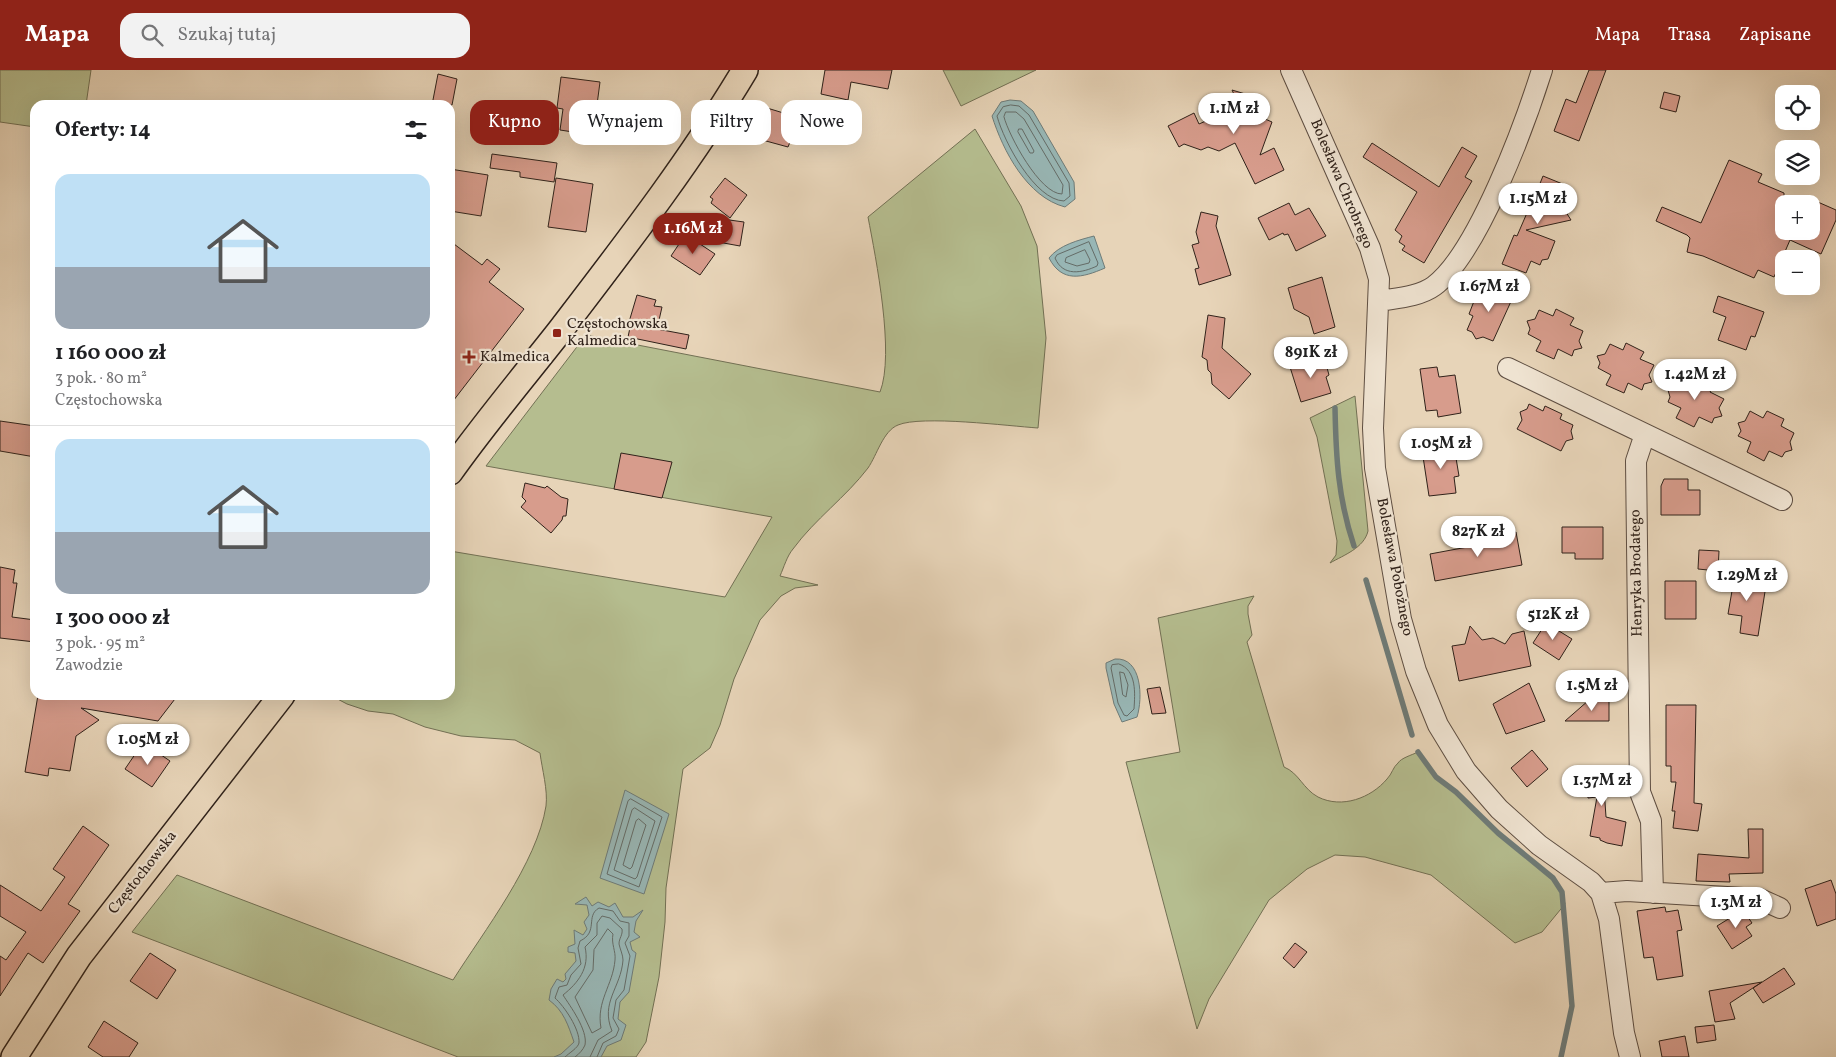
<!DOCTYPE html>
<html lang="pl">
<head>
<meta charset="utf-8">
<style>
	body { margin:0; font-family:Vollkorn,serif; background:#f2f2f2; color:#202124; height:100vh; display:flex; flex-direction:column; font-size:19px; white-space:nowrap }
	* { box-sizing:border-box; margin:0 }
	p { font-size:16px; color:#757577 }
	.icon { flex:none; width:28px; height:28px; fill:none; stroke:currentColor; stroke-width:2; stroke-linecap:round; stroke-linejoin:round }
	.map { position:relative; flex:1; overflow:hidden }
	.panel { position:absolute; left:30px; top:30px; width:425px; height:600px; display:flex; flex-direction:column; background:#fff; border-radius:15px; box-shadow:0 5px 20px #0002 }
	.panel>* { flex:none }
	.banner { position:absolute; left:470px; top:30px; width:475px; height:45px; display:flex; gap:10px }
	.tools { position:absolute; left:1775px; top:15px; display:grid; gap:10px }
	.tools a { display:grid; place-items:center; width:45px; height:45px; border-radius:10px; background:#fff; box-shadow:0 5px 20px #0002; font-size:25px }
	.price { position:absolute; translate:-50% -42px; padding:0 11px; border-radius:18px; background:#fff; color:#222; font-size:16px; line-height:32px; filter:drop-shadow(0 1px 2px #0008) }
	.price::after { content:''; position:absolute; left:50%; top:30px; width:15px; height:11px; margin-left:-8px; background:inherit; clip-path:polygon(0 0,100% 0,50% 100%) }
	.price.current { background:#8f2418; color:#fff }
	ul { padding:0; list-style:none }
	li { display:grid; align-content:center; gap:10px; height:265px; padding:0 25px }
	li+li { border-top:1px solid #e0e0e0 }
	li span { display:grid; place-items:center; height:155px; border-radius:15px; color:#555 }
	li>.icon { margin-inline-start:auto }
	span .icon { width:90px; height:90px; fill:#fffc; stroke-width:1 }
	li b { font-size:21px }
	h2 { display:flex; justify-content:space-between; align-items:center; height:60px; padding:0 25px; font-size:21px }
	.chip { padding:0 18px; border-radius:15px; background:#fff; box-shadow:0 5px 20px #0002; font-size:18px; line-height:45px }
	.chip.current { background:#8f2418; color:#fff }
	header { display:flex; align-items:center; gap:30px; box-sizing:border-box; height:70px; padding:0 25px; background:#8f2418; color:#fff }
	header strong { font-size:24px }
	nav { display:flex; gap:28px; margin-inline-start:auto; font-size:18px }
	.search { width:350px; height:45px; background:#f2f2f2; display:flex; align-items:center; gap:12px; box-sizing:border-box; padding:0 18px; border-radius:15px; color:#757577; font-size:19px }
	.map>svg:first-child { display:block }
	.green { fill:#b5bd8f; stroke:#727054 }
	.water { fill:#98b7b6; stroke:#6e7b78 }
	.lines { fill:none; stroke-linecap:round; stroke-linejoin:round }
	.shore { stroke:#646c68; stroke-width:1 }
	.stream { stroke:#6e7b78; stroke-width:5.5 }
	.building { fill:#d79c8c; stroke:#30221a }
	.minor-casing { stroke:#5e4e42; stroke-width:22 }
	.major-casing { stroke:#30221a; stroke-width:28 }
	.minor { stroke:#efe3d1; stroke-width:20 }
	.major { stroke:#e7d4b8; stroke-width:25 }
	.poi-dot { fill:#8f2418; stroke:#efe3d1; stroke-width:2 }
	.labels { text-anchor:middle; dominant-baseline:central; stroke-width:4.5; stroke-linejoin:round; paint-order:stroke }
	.street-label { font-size:15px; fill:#30221a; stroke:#efe3d1 }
	.poi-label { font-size:15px; fill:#30221a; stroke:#efe3d1; text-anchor:start }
</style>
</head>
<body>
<header>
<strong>Mapa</strong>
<div class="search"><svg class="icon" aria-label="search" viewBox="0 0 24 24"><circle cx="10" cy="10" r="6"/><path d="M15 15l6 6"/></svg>Szukaj tutaj</div>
<nav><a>Mapa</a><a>Trasa</a><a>Zapisane</a></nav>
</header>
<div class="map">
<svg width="1836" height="987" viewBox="0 0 1836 987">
	<rect width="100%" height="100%" fill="#e7d4b8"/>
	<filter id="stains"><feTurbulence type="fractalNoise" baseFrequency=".004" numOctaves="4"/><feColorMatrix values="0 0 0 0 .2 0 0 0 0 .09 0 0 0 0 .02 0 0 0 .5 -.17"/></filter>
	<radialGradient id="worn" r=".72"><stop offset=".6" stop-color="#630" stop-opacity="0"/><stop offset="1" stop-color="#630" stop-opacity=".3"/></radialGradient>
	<!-- green -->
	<path class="green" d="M0,0H91L86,35H35V57L0,52Z
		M943,0H1036L961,36Z
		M975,59L1021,136L1037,176L1046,268L1038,358C1009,356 921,345 898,355C883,361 877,385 868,398C846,427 815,449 793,479C787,486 784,497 780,506L818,515L795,518L781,526L760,550L734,609L720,655L710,678L683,699L666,818L665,852L659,907L646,972L636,987H458L132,862L177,805L453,910C484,861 537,793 546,736C548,720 542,699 540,683L515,670L461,666L425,657L393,644L368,641L347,634L330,625H450V481L725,527L772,447L486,396L586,265L880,322C895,284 876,189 868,147Z
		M1355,326L1368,461C1364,478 1344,485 1330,493L1336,485L1337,471L1317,367L1310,348Z
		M1254,526L1248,536V544L1252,565L1247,572L1284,697C1299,703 1303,719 1318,727C1342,739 1371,728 1387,709C1392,704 1393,697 1398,693C1401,688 1412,685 1418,682L1436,707L1456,722L1498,763L1553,808L1562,822L1565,834L1542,862L1515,873L1431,805L1365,787L1335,785L1307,799L1269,830L1209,929L1197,959L1126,692L1180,682L1158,548Z"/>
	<!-- water -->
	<path class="water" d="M1010,30L1021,31L1033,41L1074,112L1075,129L1065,137C1027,127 1003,81 992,46L1001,32Z
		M1094,166L1105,198C1082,208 1062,213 1049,188C1059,175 1079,170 1094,166Z
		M1115,589C1142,587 1143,628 1137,647L1122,652L1114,634L1106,598V593Z
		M625,720L669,744L644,824L600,808Z
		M586,827L592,836L598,832L609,837L615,833L623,847H633L643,840L636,851L634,862L640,867L630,872L632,880L636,883L629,922L620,932L618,949L626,955L621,970L607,976L601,987H554L561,984L574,972C568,955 564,941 549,930L551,919L557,909L563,912L566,909L565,904L576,891L575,883L568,882V877L575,874L574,860L583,865L587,859L584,852L589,845L587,835L575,834Z"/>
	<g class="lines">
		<!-- shore -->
		<path class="shore" d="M1011,35L1019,36L1029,45L1069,113L1070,126L1064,131C1035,130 1004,72 997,46L1003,37Z
			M1006,42H1016L1024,49L1063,115L1062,124C1040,124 1009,66 1004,47Z
			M1019,59H1022L1034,81L1033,83H1030L1018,62Z
			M1089,172L1098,193L1097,196C1082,203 1063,207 1055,188L1057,185Z
			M1085,180L1090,190L1089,193L1077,196L1065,192L1066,188Z
			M1119,594C1137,600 1135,624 1134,639L1127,646L1124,645L1118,633L1111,598L1112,595Z
			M1120,602L1124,603L1128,615L1126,627L1123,625Z
			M631,729L662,747L639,817L607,804L628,731Z
			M635,738L655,751L637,807L635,809L614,800L632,740Z
			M639,749L646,755L632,797L630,799L623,795L636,751Z
			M608,859L613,864C611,874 616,881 615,890C613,915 596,931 601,958L592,963L575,927L593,900L594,880Z
			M565,987C569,983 578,978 579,973C580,959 564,936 555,928L559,917L567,915L571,905L581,894L578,878L580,871C599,862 585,846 599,838L613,841L620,851L629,853V866L625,873L630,886L624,920L616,930L613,948L619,959L616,966L603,973L597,987
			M575,987C579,984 583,980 585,975C588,960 570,936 563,925C578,913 590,898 585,877L597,865V853L602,846L610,848L622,859C623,865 619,868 619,874C620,879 623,885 623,890C621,918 600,932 612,961L598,970L590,987"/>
		<!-- stream -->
		<path class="stream" d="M1335,338C1336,388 1338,428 1354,476
			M1366,510L1412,665
			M1418,682L1436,707L1456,722L1498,763L1553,808L1562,822L1572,936L1561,987"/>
	</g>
	<!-- building -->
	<path class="building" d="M825,0H892L888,19L851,12L848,30L821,24Z
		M1589,0H1606L1579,71L1554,61L1566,29L1576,33Z
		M438,4L457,9L452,35H432Z
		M561,7L600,12L593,65L560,60L563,39L557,38Z
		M1232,20L1262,29L1256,45L1272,52L1260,85L1274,78L1284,100L1255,114L1235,73L1219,81L1208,77L1201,80L1184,74L1179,77L1168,56L1194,43L1199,54L1224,43L1223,40L1238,33Z
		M1664,22L1680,26L1676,42L1660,38Z
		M767,38L800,48L788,77L755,68Z
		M1372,73L1439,117L1462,77L1477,86L1465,107L1472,111L1424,193L1402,180L1405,176L1399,172L1402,166L1395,160L1417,122L1363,87Z
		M492,84L557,93L554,112L520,107V102L490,98Z
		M1729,90L1762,104L1758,112L1784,123V161H1811V129L1836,140V150L1821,184L1790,170L1774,207L1758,200L1754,208L1703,186L1687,182L1690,168L1687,165L1656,151L1662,137L1701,153Z
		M450,99L488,105L481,146L450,141Z
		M1543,106L1570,117L1564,139L1571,150L1526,160L1555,171L1548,189L1542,190L1540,195L1531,191L1526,203L1502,194L1514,165L1517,166L1533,129L1530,128L1536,114L1539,116Z
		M556,108L593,114L586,162L548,157Z
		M725,108L747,125L730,148L711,133L713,129L710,127Z
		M1289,133L1295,145L1309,138L1326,166L1296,181L1288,164L1284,165L1283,163L1269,170L1258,148Z
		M1201,142L1218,146L1216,156L1231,205L1199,215L1195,199L1199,198L1192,175L1199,173L1196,162Z
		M722,149L744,152L740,176L718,172Z
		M683,168L688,172L691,168L715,184L700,205L671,186Z
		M450,171L482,195L487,189L500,199L489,212L524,239L450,335Z
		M1322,207L1335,257L1314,264L1309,247L1294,239L1288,218Z
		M1487,215L1513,227L1493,271L1483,267L1476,269L1472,262L1467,260L1473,246L1469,244L1476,226L1481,228Z
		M637,225L656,230L654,236L662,237L657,259L689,265L686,279L628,267L631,253L629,252Z
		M1718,226L1764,242L1755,267L1751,266L1746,280L1718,270L1726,247L1713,242Z
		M1556,239L1574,248L1570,255L1583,261L1579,271L1582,278L1574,280L1572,286L1558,279L1554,289L1536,281L1541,271L1528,264L1530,259L1527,251L1535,249L1539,240L1553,246Z
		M1208,245L1225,248L1222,278L1251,304L1229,329L1212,314L1211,303L1208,300L1207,290L1202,287Z
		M1626,273L1644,282L1640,289L1654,295L1649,305L1652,312L1644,314L1642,320L1628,313L1624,323L1606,315L1611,305L1598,298L1600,293L1597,286L1605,284L1610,274L1623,280Z
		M1324,287L1329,305L1326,307L1331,323L1301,332L1290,297Z
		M1437,297L1439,307L1455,305L1461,343L1438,347L1437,340L1426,341L1420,299Z
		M1696,307L1714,315L1710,322L1724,329L1719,338L1722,346L1714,348L1712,353L1699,347L1694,357L1676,348L1681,338L1668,332L1670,327L1668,320L1675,317L1680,308L1693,314Z
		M1529,334L1543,341L1545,336L1562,344L1560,349L1573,355L1571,361L1573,369L1566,371L1561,381L1517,359L1522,350L1520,342L1527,339Z
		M1750,341L1763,348L1767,341L1784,349L1781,356L1794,363L1790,372L1792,380L1785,382L1782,387L1769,381L1764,391L1747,382L1751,372L1738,366L1741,361L1738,353L1745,351Z
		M0,351L35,356V387L0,381Z
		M1454,376L1459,406L1454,407L1456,423L1429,426L1422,380Z
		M621,383L672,392L662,428L614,419Z
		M1664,409H1688V420H1700V445H1661V416Z
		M525,413L545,418L547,416L561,427L568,429L566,446H563L562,450L551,463L521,437L526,431L522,427Z
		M1562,457H1603V489H1575V483H1562Z
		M1516,462L1522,495L1435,511L1430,484L1489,473L1488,467Z
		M1699,480L1719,481L1718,501L1698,499Z
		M0,497L15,500L13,513H17L12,547L35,550V572L0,568Z
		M1730,504L1767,509L1758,566L1740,563L1742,546L1728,544L1732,521L1728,520Z
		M1665,511H1696V549H1665Z
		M1546,553L1572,569L1559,590L1533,573Z
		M1470,556L1482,570L1493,568L1505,574L1512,564L1524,561L1531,596L1459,611L1452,576L1465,574Z
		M1529,613L1545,651L1506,664L1493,634Z
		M1160,617L1166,643L1152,644L1147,619Z
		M38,625H178L158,651L81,638L99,650L76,666L70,701L49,698L48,706L25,702Z
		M1609,629V651H1565L1589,630Z
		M1666,635H1696L1694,733L1702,734L1698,761L1673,758L1675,741H1672L1676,712H1671V696H1666Z
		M140,677L148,682L151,678L170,691L152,717L125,699Z
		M1532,680L1548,699L1527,717L1511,698Z
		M1608,697L1609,717L1604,718L1606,747L1626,752L1622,776L1607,773L1600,770V768L1590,766L1597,727L1588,728L1587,719H1582L1581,699Z
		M83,756L109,775L68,834L80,841L43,893L28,883L0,926V886L6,890L26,862L0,846V815L41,841L65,807L53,799Z
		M1748,759H1763V803L1729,804L1730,812L1696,811L1698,784L1749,788Z
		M1831,810L1836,824V849L1817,856L1805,819Z
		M1665,837L1666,842L1678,840L1682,860L1677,861L1683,906L1657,910L1653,887L1644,888L1637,841Z
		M1743,840L1752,853L1746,857L1752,866L1732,879L1717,856Z
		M1295,873L1307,882L1294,898L1283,888Z
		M150,883L176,900L157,929L130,911Z
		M1784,898L1795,914L1763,933L1753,918Z
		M1762,912L1730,933L1735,949L1715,952L1709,921Z
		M104,951L138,973L129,987H103L88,977Z
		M1714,955L1716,970L1697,973L1695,957Z
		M1685,966L1689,987H1662L1659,971Z"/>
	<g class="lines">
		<defs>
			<path id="minor" d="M1291,0L1370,178L1379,209L1373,358L1375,398L1401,549L1416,601L1438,655L1466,701L1499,739L1539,775L1591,812L1601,823L1609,849L1624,963L1630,987
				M1379,231C1396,228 1419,227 1434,216C1478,183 1525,54 1542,0
				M1508,298L1782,430
				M1645,364L1636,391L1640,722L1651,751L1653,823
				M1601,823L1627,821L1760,829L1780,838"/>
			<path id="major" d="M450,402C484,354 522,309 559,262C624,177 690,92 745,0
				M14,987L79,886L282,625"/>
		</defs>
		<!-- minor casing -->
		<use href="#minor" class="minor-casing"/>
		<!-- major casing -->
		<use href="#major" class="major-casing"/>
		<!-- minor -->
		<use href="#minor" class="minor"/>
		<!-- major -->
		<use href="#major" class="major"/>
	</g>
	<!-- markers -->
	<g class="poi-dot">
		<rect x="552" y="258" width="10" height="10" rx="2.5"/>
		<path d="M466.5 279.5h5v5h5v5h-5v5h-5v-5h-5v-5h5z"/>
	</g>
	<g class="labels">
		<!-- street labels -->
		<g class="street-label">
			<text transform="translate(1341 114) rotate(67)">Bolesława Chrobrego</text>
			<text transform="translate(1394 497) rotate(79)">Bolesława Pobożnego</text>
			<text transform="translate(1637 503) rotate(-91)">Henryka Brodatego</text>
			<text transform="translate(143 803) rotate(-52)">Częstochowska</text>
		</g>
		<!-- poi labels -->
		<g class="poi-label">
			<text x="567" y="254">Częstochowska<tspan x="567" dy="17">Kalmedica</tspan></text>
			<text x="480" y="287">Kalmedica</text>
		</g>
	</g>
	<rect width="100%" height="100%" filter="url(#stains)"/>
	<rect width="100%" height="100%" fill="url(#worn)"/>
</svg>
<div class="tools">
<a><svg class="icon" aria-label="locate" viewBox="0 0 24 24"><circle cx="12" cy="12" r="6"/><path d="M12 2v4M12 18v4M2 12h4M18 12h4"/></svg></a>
<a><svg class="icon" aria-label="layers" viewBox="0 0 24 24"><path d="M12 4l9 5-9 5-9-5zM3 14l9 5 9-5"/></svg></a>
<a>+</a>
<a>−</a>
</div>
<b class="price" style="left:1234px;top:65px">1.1M zł</b>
<b class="price" style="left:1538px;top:155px">1.15M zł</b>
<b class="price current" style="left:693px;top:185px">1.16M zł</b>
<b class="price" style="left:1489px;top:243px">1.67M zł</b>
<b class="price" style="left:1311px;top:309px">891K zł</b>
<b class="price" style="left:1695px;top:331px">1.42M zł</b>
<b class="price" style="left:1441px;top:400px">1.05M zł</b>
<b class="price" style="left:1478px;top:488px">827K zł</b>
<b class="price" style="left:1747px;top:532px">1.29M zł</b>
<b class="price" style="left:1553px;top:571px">512K zł</b>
<b class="price" style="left:1592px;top:642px">1.5M zł</b>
<b class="price" style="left:148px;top:696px">1.05M zł</b>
<b class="price" style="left:1602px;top:737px">1.37M zł</b>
<b class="price" style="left:1736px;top:859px">1.3M zł</b>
<div class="banner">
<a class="chip current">Kupno</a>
<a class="chip">Wynajem</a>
<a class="chip">Filtry</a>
<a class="chip">Nowe</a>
</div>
<section class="panel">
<h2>Oferty: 14<svg class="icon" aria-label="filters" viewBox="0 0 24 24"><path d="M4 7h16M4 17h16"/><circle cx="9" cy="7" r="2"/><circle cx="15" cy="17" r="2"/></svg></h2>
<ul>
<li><span style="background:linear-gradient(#bfe0f5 60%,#9aa5b1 0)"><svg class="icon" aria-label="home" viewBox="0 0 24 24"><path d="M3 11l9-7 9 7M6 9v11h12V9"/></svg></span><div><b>1 160 000 zł</b><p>3 pok. · 80 m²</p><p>Częstochowska</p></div></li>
<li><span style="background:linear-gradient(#bfe0f5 60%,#9aa5b1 0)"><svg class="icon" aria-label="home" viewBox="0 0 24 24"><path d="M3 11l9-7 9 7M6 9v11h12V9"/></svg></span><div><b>1 300 000 zł</b><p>3 pok. · 95 m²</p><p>Zawodzie</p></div></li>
</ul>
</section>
</div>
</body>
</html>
